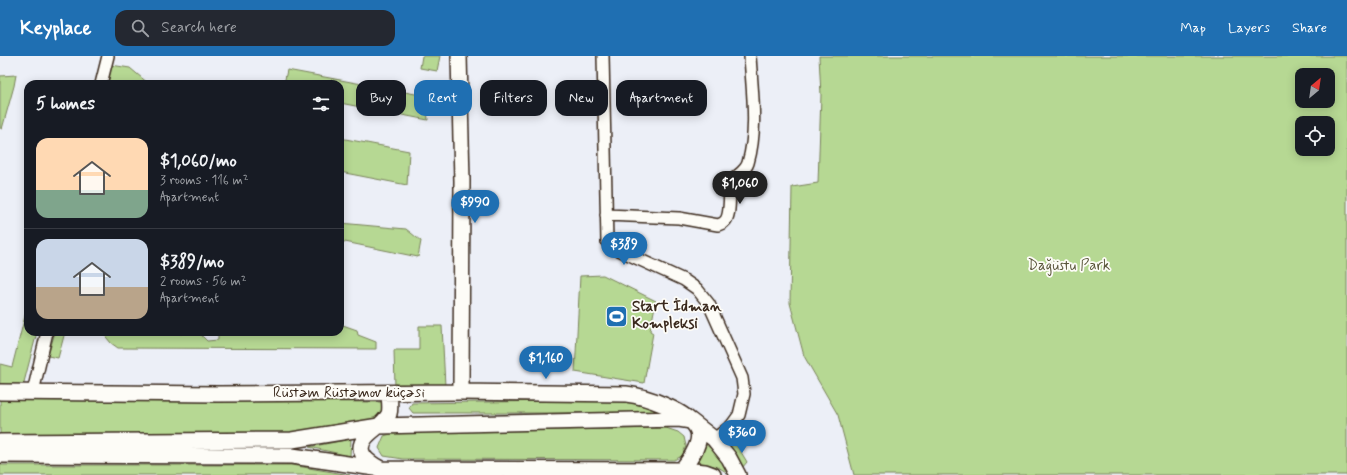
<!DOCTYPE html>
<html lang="en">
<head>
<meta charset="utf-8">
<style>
	body { margin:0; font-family:Mynerve,sans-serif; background:#242831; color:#f1f3f6; height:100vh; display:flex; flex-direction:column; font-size:15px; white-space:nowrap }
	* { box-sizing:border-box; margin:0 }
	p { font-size:13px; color:#9ea1a6 }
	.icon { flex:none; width:22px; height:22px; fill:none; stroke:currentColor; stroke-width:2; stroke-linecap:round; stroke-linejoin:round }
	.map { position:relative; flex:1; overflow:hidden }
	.details { position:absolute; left:24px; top:24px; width:320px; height:256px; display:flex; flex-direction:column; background:#171b24; border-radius:12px; box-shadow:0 2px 10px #0003 }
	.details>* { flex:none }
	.hud { position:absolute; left:356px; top:24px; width:380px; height:36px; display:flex; gap:8px }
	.needle { width:26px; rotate:29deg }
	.controls { position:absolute; left:1295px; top:12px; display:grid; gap:8px }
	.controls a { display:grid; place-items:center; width:40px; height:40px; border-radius:8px; background:#171b24; box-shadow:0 2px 10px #0003; font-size:20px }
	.price { position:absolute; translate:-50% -34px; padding:0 9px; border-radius:14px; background:#1f6fb2; color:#fff; font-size:13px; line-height:26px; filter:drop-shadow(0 1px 2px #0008) }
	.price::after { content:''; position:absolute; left:50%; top:24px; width:12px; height:9px; margin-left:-6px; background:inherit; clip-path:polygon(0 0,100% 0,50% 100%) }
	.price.active { background:#222; color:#fff }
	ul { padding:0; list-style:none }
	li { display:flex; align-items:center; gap:12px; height:100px; padding:0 12px }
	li+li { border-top:1px solid #363941 }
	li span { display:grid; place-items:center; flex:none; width:112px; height:80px; border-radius:12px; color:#555 }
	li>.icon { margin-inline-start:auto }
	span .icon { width:48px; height:48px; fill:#fffc; stroke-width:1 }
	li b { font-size:17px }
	h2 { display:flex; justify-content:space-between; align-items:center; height:48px; padding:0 12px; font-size:17px }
	.pill { padding:0 14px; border-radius:12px; background:#171b24; box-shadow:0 2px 10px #0003; font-size:14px; line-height:36px }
	.pill.active { background:#1f6fb2; color:#fff }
	header { display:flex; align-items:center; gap:24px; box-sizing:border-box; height:56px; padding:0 20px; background:#1f6fb2; color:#fff }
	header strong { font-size:19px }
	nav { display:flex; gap:22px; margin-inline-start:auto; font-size:14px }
	.search { width:280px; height:36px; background:#242831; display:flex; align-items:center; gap:10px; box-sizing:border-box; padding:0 14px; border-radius:12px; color:#9ea1a6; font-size:15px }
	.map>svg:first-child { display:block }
	.green { fill:#b6d893; stroke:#788158; fill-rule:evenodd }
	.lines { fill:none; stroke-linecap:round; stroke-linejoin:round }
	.street-casing { stroke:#3b2a1e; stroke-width:14 }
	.secondary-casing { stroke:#3b2a1e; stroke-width:18 }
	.street { stroke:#fdfcf7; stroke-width:11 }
	.secondary { stroke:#fdfcf7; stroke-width:15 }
	.labels { text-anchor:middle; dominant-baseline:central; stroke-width:3.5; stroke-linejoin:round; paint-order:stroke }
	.park-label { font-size:15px; fill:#5a563b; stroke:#fdfcf7 }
	.poi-label { font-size:15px; font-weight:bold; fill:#3b2a1e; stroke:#fdfcf7; text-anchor:start }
	.street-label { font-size:15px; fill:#3b2a1e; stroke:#fdfcf7 }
</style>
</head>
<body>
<header>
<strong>Keyplace</strong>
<div class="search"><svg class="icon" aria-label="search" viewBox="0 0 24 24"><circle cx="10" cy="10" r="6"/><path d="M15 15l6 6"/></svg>Search here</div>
<nav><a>Map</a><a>Layers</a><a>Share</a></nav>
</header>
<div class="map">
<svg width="1347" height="419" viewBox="0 0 1347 419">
	<rect width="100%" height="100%" fill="#eceff7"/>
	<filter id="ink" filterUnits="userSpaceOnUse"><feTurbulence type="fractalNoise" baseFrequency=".025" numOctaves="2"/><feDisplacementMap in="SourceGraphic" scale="8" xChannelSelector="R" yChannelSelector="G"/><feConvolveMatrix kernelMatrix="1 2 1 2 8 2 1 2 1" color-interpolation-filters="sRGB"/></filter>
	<g filter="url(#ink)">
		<!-- green -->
		<path class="green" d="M422,0H440L437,15L420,12Z
			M819,0H1347V419H854L838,359L804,300L790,247L792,131L818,127L821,39ZM1302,19H1328V45H1302ZM1302,67H1328V93H1302Z
			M111,9L130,12L149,28H108Z
			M287,14L426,40L428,64L340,47V28H284Z
			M16,19L14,30L2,73L0,72V20Z
			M340,82L409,95L407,129L340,116Z
			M340,167L406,173L421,185L418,201L340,185Z
			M603,219L656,245L650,275L653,277L644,327L575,316L580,220Z
			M28,248V276H37L23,330L0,328V308L12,311Z
			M340,268L357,274L358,279L376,286V293L118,292L111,287L102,276H172L182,278L183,276H198L207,285L218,284V276H340Z
			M419,270H442L445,330L395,331L394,294H419Z
			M55,276H65L58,302L48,300Z
			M0,344L382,346V361L294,378L0,380Z
			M639,344L664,357H413L409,352L412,347Z
			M666,372L678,376L684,381L686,390L682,400L674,404L403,403L384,400L379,392L384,380L394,377Z
			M732,381L747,406L742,412L725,384Z
			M351,383L350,400L309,391Z
			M705,388L718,398L731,419L718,411L698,406Z
			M0,409H291L350,419H0Z"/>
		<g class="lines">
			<defs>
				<path id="street" d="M603,0L607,186L612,191L684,224L697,233L709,248L742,322L744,338L739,359L731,370L714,383
					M101,28L108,0
					M606,159L679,162L718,169C720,168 722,168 724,166C732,160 728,137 731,128C734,119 745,117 748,107C758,73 752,35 750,0
					M33,336L47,276"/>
				<path id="secondary" d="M459,0L462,125L461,336
					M0,336L218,338L461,336L626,338C645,340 688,355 697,373C704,387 686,410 676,419
					M0,386L292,384L379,370L679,363L691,365L714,383L729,402L738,419
					M0,399L292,400L382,413L682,414L705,416L713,419
					M379,412C366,405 354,395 366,381C373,373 384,368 389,358C391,352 389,343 389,337"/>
			</defs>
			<!-- street casing -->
			<use href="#street" class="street-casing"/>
			<!-- secondary casing -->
			<use href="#secondary" class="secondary-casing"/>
			<!-- street -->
			<use href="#street" class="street"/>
			<!-- secondary -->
			<use href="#secondary" class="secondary"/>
		</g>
	</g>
	<!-- icons -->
	<defs>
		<symbol id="stadium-square" viewBox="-11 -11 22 22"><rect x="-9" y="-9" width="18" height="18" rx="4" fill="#1f6fb2" stroke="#fdfcf7"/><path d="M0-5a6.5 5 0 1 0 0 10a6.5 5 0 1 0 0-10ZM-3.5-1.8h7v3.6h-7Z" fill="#fff"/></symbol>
	</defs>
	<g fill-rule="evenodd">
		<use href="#stadium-square" x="604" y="248" width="25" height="25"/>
	</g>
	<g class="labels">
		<!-- park labels -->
		<g class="park-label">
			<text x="1069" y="210">Dağüstu Park</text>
		</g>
		<!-- poi labels -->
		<g class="poi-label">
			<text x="632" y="251">Start İdman<tspan x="632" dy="17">Kompleksi</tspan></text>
		</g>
		<!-- street labels -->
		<g class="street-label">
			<text x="349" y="337">Rüstəm Rüstəmov küçəsi</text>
		</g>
	</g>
</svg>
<div class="controls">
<a><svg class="needle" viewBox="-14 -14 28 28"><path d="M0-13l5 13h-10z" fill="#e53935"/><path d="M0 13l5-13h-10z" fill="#9ea1a6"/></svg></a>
<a><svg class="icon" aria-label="locate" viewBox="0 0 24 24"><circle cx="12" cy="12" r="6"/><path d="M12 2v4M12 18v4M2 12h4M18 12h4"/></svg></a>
</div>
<b class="price active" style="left:740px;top:149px">$1,060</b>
<b class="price" style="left:475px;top:168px">$990</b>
<b class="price" style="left:624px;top:210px">$389</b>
<b class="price" style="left:546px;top:324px">$1,160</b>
<b class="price" style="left:742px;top:398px">$360</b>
<div class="hud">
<a class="pill">Buy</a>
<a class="pill active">Rent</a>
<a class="pill">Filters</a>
<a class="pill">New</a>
<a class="pill">Apartment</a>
</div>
<section class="details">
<h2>5 homes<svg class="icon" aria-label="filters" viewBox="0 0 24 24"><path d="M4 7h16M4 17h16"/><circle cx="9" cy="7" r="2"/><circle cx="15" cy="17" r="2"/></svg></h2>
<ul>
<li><span style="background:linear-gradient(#ffd9b3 65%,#7fa58c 0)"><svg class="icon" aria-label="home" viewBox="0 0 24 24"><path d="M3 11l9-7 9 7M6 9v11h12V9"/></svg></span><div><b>$1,060/mo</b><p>3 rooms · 116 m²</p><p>Apartment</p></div></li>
<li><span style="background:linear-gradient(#c9d6e8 60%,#b9a48a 0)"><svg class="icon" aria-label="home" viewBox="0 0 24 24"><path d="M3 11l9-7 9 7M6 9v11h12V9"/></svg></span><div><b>$389/mo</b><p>2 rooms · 56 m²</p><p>Apartment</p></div></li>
</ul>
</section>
</div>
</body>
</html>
